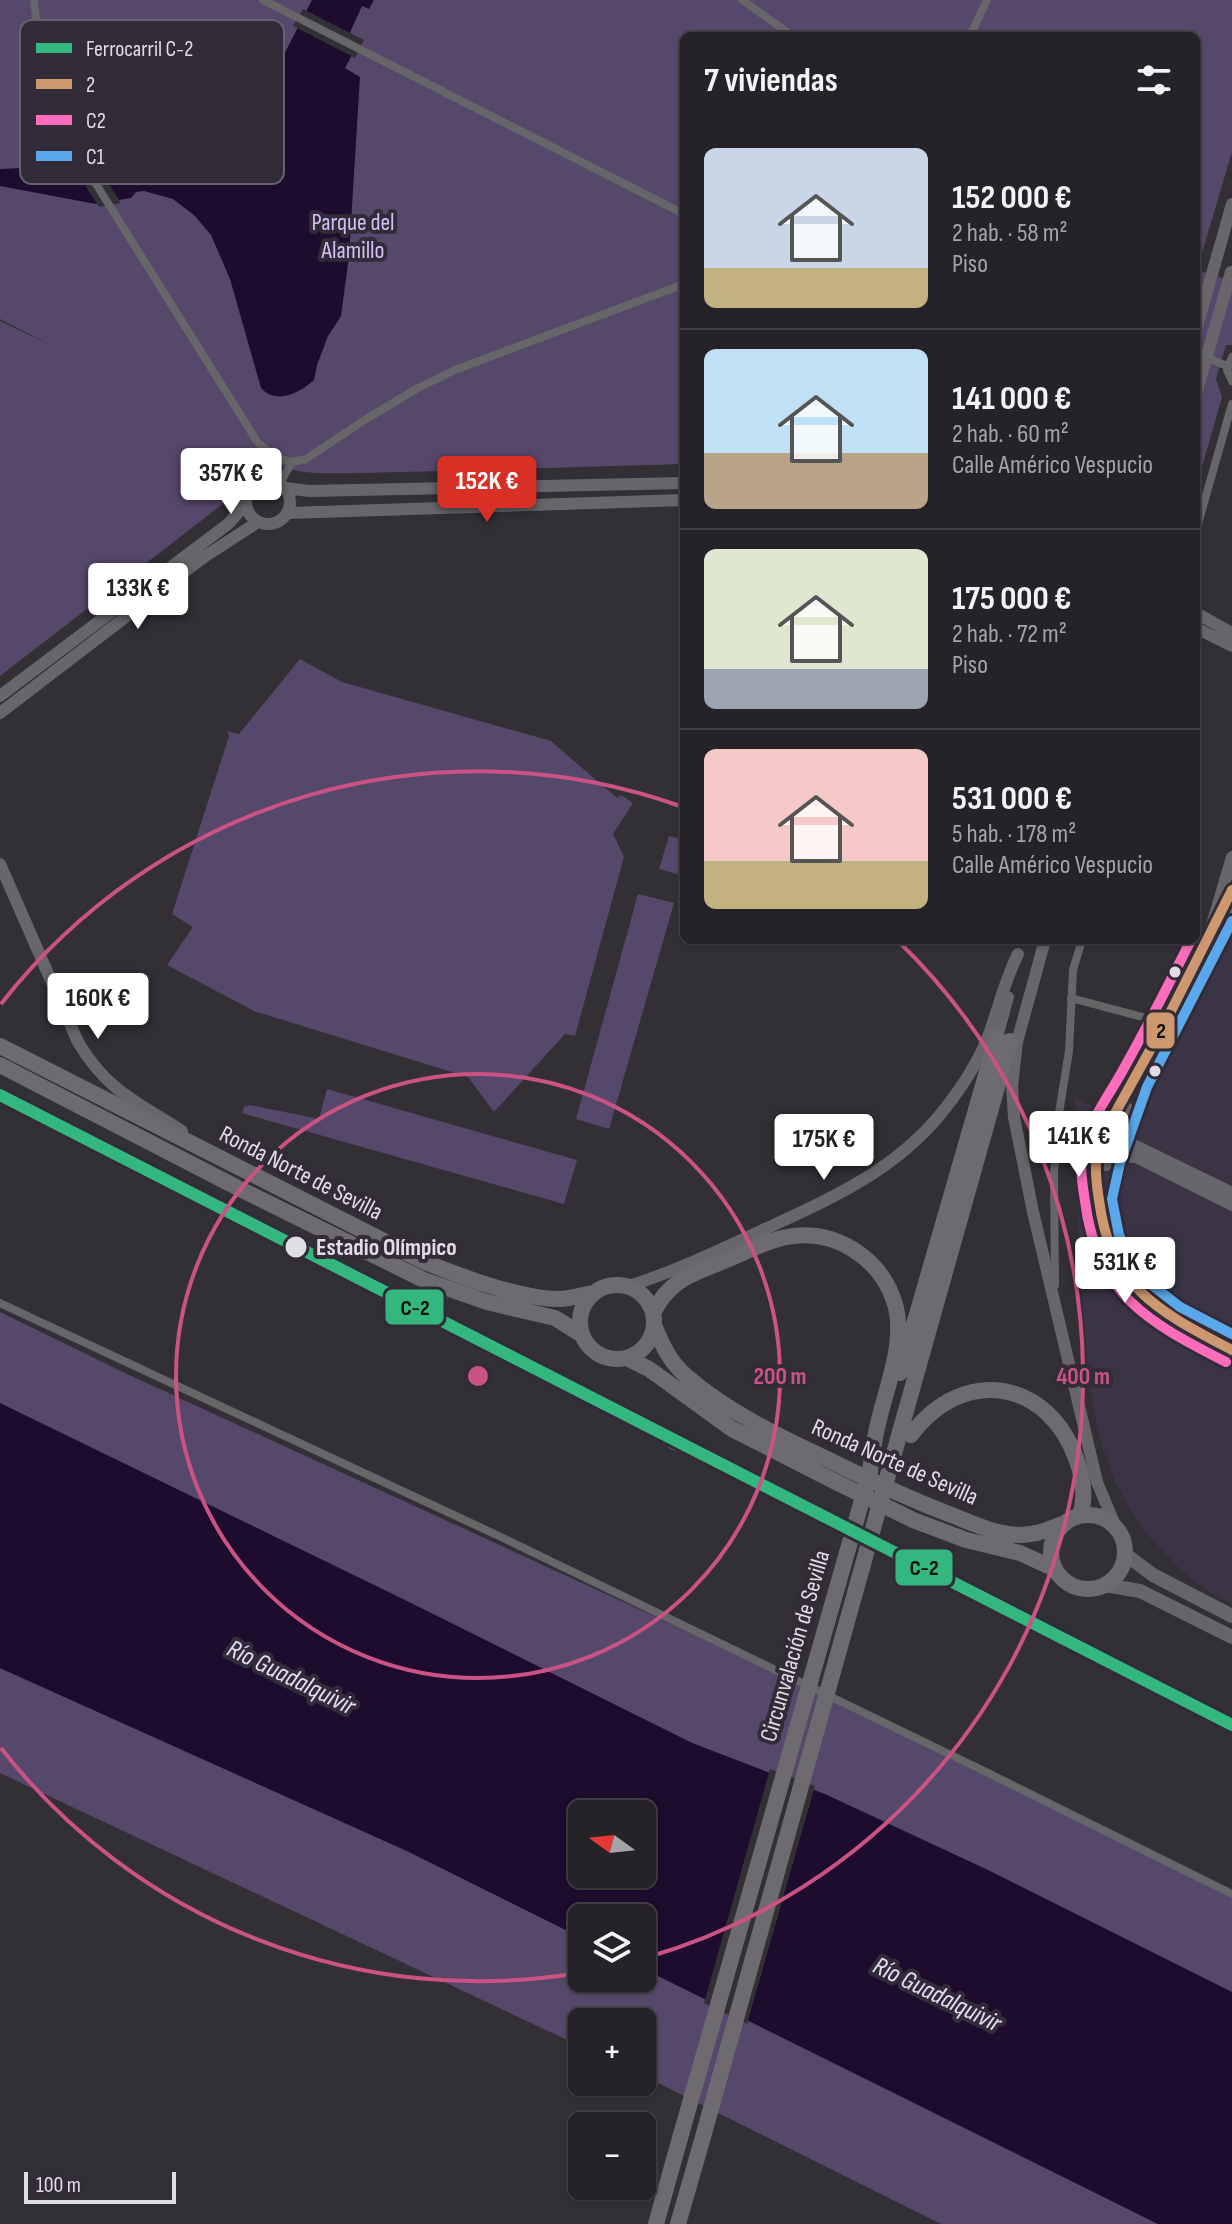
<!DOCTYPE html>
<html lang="es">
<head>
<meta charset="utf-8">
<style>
	body { margin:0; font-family:"Sofia Sans Condensed",sans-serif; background:#322f34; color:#f1f3f6; height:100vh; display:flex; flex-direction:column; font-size:30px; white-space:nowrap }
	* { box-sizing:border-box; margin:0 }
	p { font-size:26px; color:#a4a4a8 }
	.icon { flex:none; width:44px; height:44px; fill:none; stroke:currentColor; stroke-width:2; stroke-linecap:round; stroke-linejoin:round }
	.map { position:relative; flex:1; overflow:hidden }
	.side { position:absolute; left:680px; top:32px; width:520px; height:912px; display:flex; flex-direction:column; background:#262328; border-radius:12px; box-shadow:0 2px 6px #0004,0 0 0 2px #424045 }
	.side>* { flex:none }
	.needle { width:52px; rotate:285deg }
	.buttons { position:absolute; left:568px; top:1800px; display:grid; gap:16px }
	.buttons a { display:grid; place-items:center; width:88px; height:88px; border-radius:12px; background:#262328; box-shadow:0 2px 6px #0004,0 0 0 2px #424045; font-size:40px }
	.scale { position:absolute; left:24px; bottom:20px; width:152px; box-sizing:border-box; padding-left:8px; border:4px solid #e0dde5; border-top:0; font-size:22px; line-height:28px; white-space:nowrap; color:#e0dde5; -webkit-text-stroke:6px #312c38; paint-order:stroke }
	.price { position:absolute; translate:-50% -68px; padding:0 18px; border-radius:8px; background:#fff; color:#222; font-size:26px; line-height:52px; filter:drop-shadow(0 2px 4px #0008) }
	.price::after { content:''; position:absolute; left:50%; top:48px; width:24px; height:18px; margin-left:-12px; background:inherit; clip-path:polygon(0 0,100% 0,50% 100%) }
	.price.current { background:#d93025; color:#fff }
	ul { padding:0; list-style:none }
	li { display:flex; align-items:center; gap:24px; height:200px; padding:0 24px }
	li+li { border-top:2px solid #424045 }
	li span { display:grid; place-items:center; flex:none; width:224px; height:160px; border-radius:12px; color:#555 }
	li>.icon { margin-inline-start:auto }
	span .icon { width:96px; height:96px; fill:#fffc; stroke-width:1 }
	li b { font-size:34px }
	h2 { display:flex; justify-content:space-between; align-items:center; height:96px; padding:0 24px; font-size:34px }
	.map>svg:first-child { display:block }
	.built { fill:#3b3445 }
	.green { fill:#56486a }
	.water { fill:#1d0c2e; fill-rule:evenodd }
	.pier { fill:#322f35 }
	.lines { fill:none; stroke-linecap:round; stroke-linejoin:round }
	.street { stroke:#666568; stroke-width:8 }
	.secondary { stroke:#69666b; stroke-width:12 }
	.primary { stroke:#68656a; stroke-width:14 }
	.highway { stroke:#6e6b70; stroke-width:16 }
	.rail { stroke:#68666a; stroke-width:3 }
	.secondary-bridge { stroke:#69666b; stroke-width:12 }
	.highway-bridge { stroke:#6e6b70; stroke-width:16 }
	.bus-1-casing { stroke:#312c38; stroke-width:16 }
	.bus-2-casing { stroke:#312c38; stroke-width:16 }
	.bus-3-casing { stroke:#312c38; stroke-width:16 }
	.bus-1 { stroke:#cd976f; stroke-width:10 }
	.bus-2 { stroke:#fb6dba; stroke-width:10 }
	.bus-3 { stroke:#5aa8eb; stroke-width:10 }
	.rail-1-casing { stroke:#312c38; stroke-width:18 }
	.rail-1 { stroke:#33b77e; stroke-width:12 }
	.ring { fill:none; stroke:#cb5384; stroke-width:4 }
	.bus-dot { fill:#e0dde5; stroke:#312c38; stroke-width:3 }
	.labels { text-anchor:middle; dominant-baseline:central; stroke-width:8; stroke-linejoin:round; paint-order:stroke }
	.park-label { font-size:24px; fill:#d7c1f8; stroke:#312c38 }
	.street-label { font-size:24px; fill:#e0dde5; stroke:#312c38 }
	.stop-label { font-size:24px; font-weight:bold; fill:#e0dde5; stroke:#312c38; text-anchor:start }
	.water-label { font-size:26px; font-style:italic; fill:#e7dcf8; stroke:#312c38 }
	.key { fill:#312c38; stroke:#66616c; stroke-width:2 }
	.key-label { font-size:22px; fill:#e0dde5 }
	.centre { fill:#cb5384; stroke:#312c38; stroke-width:4 }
	.ring-label { font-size:24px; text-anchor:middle; font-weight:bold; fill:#cb5384; stroke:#312c38; stroke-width:8; stroke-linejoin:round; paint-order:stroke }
	.line-badge { stroke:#312c38; stroke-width:3 }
	.pale-badge-label { font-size:22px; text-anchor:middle; font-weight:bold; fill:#111 }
</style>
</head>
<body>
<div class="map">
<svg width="1232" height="2224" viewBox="0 0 1232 2224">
	<rect width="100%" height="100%" fill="#322f35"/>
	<!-- built -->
	<path class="built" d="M1232,931V1603L1210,1592L1183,1572L1142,1529L1116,1484L1099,1437L1089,1382L1078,1240L1075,1098L1126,1121L1143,1106Z"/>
	<!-- green -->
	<path class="green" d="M0,0H1232V152L1197,270L1232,281V345H1226L1216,379L1222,397L1196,488V36H684V464C576,467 467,471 359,473C341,473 322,474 304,472C288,471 274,460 257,462C240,465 231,483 228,498L206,476L228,500L0,676V321L51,345L0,319Z
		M300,659L342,682L551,741L617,798L621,795L633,803L613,834L624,857L575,1036L565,1034L494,1112L468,1077L254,1011L167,965L193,927L172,914L229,736L227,731L239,734Z
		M669,836L684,840V884L679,882L680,875L659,869Z
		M638,894L674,903L609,1129L576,1119Z
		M327,1089L577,1160L564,1204L242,1113L244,1107L250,1105L319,1119Z
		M0,1312L127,1374L848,1705L1232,1894V1994L827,1795L692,1743L0,1404Z
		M0,1668L407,1851L582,1938V1978H642V1968L1158,2224H941L642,2075V2022H582V2047L0,1773Z"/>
	<!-- water -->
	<path class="water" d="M312,0H374L369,9L362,6L351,30L350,34L360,40L345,68L360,77L349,256L341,316L328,336L317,365L314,380C300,393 276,405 261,388L230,279L211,235L195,216L173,199L144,191L136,192L131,198L96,204L0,186V169L23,168L58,176L69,174L73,169L110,155L123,144L158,99L175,86L187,83L231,84L276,70ZM200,109C215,108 229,117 228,134L201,161L184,168C139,153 175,122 200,109Z
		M0,1403L403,1599L692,1743L827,1795L988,1870L1232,1992V2224H1158L642,1968V1918H582V1938L407,1851L0,1668ZM582,1814H642V1874H582Z"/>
	<!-- pier -->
	<path class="pier" d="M303,9L364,40L355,58L293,26Z
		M93,159L121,203L99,207L72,165Z
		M770,1769L815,1786L747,2024L704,2003Z"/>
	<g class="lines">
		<!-- street -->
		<path class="street" d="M34,0C39,58 56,108 81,160L258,443L277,458L292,462L306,459L363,421L418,388L455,370L684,284
			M263,0L684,214
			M742,0L793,36
			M970,36L987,0
			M1196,353L1227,366
			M1232,357L1227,370L1232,381
			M280,483L292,462
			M1196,531L1232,404
			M1071,998L1165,1023
			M1055,1285L1054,1173L1059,1113L1069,1051L1073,970L1082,940
			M0,1303L501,1537L980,1769L1232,1894"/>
		<!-- secondary -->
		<path class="secondary" d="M1196,330L1232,204
			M246 502a22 22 0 1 1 44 0a22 22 0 1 1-44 0Z
			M286,488L309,491L684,483
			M288,513L684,500
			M1196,613L1232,633
			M1196,628L1232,646
			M0,696L228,524L246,504
			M0,713L204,557L258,522
			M1232,857L1210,932L1165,1023L1098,1144C1094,1160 1097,1178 1098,1194C1102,1285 1161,1313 1232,1350
			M0,864L78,1042C107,1091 137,1102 182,1131
			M1215,926L1232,903
			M1045,940L1017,1042L1012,1086L1014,1117L1033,1212L1097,1482L1115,1525
			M997,1037L1008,997
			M1098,1144L1115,1136L1232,1193
			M1096,1158C1106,1164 1123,1155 1136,1157L1232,1205
			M1106,1165L1126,1107
			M629,1286C676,1271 720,1250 765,1229C838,1195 904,1167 953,1098C967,1079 981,1056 989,1034C999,1006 1005,980 1018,954"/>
		<!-- primary -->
		<path class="primary" d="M1125,1554L1153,1575L1232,1616
			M1105,1585L1140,1591L1232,1637"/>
		<!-- highway -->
		<path class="highway" d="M0,1046L425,1262C462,1277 522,1300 561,1299C572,1298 583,1295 593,1293
			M0,1065L242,1190L424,1280L487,1302L555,1318L582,1335
			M580 1322a37 37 0 1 1 74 0a37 37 0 1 1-74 0Z
			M653,1313C670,1279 691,1275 724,1261C744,1253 765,1241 787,1237C835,1228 881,1258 895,1304C906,1342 886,1387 878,1424C874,1439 872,1456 870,1472
			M654,1325C662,1345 670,1362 686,1376C728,1412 778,1436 827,1459C867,1479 907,1498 949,1514C972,1523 994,1534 1019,1535C1036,1535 1050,1529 1065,1523
			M627,1358L649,1369L732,1429L832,1480L913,1520L966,1540L1020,1553L1055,1569
			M900,1373L997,1037
			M900,1432L1010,1041
			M911,1435C963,1365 1049,1379 1077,1461C1084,1480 1086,1497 1080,1516
			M1051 1552a37 37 0 1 1 74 0a37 37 0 1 1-74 0Z
			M656,2224L680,2138
			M678,2224L701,2144"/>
		<!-- rail -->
		<path class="rail" d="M670,1447L737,1473"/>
		<!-- secondary-bridge -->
		<path class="secondary-bridge" d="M1196,394L1231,272"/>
		<!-- highway-bridge -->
		<path class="highway-bridge" d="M680,2138L870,1472
			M701,2144L900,1432"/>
		<defs>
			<path id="bus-1" d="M1232,890L1165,1023L1098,1144C1094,1162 1096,1182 1099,1200C1110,1288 1160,1312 1232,1350"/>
			<path id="bus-2" d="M1191,940C1169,984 1147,1027 1123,1070C1111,1092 1093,1116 1085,1140C1078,1158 1082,1182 1085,1201C1097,1295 1148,1322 1226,1362"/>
			<path id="bus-3" d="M1232,921L1147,1087L1120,1163L1112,1199L1119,1235L1132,1261L1148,1282L1180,1307L1232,1334"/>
		</defs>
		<!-- bus-1 casing -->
		<use href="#bus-1" class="bus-1-casing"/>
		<!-- bus-2 casing -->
		<use href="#bus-2" class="bus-2-casing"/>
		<!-- bus-3 casing -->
		<use href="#bus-3" class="bus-3-casing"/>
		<!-- bus-1 -->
		<use href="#bus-1" class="bus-1"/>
		<!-- bus-2 -->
		<use href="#bus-2" class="bus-2"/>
		<!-- bus-3 -->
		<use href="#bus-3" class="bus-3"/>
		<defs>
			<path id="rail-1" d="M0,1095L1232,1725"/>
		</defs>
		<!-- rail-1 casing -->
		<use href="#rail-1" class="rail-1-casing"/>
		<!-- rail-1 -->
		<use href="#rail-1" class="rail-1"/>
	</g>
	<!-- distance rings -->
	<g class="ring">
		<circle cx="478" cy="1376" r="302"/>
		<path d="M578 1973A605 605 0 0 1 1 1748M1 1004A605 605 0 0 1 680 806M898 941A605 605 0 0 1 645 1958"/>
	</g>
	<!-- markers -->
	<g class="bus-dot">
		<circle cx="1175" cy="972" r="7"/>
		<circle cx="1155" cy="1071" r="7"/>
		<circle cx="296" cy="1247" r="12"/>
	</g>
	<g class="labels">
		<!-- park labels -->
		<g class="park-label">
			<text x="353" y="222">Parque del<tspan x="353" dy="28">Alamillo</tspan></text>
		</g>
		<!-- street labels -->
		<g class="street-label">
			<text transform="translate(301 1173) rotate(27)">Ronda Norte de Sevilla</text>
			<text transform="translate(895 1462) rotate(24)">Ronda Norte de Sevilla</text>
			<text transform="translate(795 1646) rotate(-74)">Circunvalación de Sevilla</text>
		</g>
		<!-- stop labels -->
		<g class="stop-label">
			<text x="316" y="1247">Estadio Olímpico</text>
		</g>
		<!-- water labels -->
		<g class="water-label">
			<text transform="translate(291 1678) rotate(26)">Río Guadalquivir</text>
			<text transform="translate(937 1995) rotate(26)">Río Guadalquivir</text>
		</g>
	</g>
	<!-- legend -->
	<rect x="20" y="20" width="264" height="164" rx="12" class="key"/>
	<rect x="36" y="43" width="36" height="10" fill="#33b77e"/>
	<rect x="36" y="79" width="36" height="10" fill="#cd976f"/>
	<rect x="36" y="115" width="36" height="10" fill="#fb6dba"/>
	<rect x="36" y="151" width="36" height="10" fill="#5aa8eb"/>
	<g class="key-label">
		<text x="86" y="56">Ferrocarril C-2</text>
		<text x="86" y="92">2</text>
		<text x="86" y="128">C2</text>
		<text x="86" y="164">C1</text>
	</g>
	<circle cx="478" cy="1376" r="12" class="centre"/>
	<g class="ring-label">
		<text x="780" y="1384">200 m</text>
		<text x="1083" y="1384">400 m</text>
	</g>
	<g class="line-badge">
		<rect x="1145" y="1011" width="31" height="39" rx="8" fill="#cd976f"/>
		<rect x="384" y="1288" width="61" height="38" rx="8" fill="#33b77e"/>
		<rect x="894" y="1548" width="60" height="39" rx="8" fill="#33b77e"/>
	</g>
	<g class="pale-badge-label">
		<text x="1161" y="1038">2</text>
		<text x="415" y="1315">C-2</text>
		<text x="924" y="1575">C-2</text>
	</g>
</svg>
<div class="buttons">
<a><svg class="needle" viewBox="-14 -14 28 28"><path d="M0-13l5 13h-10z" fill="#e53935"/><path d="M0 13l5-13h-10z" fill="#a4a4a8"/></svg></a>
<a><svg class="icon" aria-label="layers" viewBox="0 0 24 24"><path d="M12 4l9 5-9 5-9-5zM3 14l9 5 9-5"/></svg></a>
<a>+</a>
<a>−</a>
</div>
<div class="scale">100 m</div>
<b class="price" style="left:231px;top:516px">357K €</b>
<b class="price current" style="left:487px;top:524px">152K €</b>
<b class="price" style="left:138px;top:631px">133K €</b>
<b class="price" style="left:98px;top:1041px">160K €</b>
<b class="price" style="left:1079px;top:1179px">141K €</b>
<b class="price" style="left:824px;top:1182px">175K €</b>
<b class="price" style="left:1125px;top:1305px">531K €</b>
<section class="side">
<h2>7 viviendas<svg class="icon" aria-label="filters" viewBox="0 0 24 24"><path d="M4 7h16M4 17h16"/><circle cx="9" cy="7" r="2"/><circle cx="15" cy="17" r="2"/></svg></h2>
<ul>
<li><span style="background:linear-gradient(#c9d6e8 75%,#c2b280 0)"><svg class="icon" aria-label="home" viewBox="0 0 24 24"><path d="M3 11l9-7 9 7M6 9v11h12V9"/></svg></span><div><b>152 000 €</b><p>2 hab. · 58 m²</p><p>Piso</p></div></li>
<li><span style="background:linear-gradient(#bfe0f5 65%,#b9a48a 0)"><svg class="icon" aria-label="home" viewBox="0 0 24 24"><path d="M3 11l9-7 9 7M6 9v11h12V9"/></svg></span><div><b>141 000 €</b><p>2 hab. · 60 m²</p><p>Calle Américo Vespucio</p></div></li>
<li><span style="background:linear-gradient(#dfe7d0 75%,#9aa5b1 0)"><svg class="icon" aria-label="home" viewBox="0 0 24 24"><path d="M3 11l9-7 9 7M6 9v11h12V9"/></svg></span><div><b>175 000 €</b><p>2 hab. · 72 m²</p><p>Piso</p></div></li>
<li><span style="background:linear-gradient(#f6c9c9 70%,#c2b280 0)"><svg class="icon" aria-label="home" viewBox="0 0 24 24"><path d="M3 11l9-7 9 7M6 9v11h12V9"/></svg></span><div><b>531 000 €</b><p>5 hab. · 178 m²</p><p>Calle Américo Vespucio</p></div></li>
</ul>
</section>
</div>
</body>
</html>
